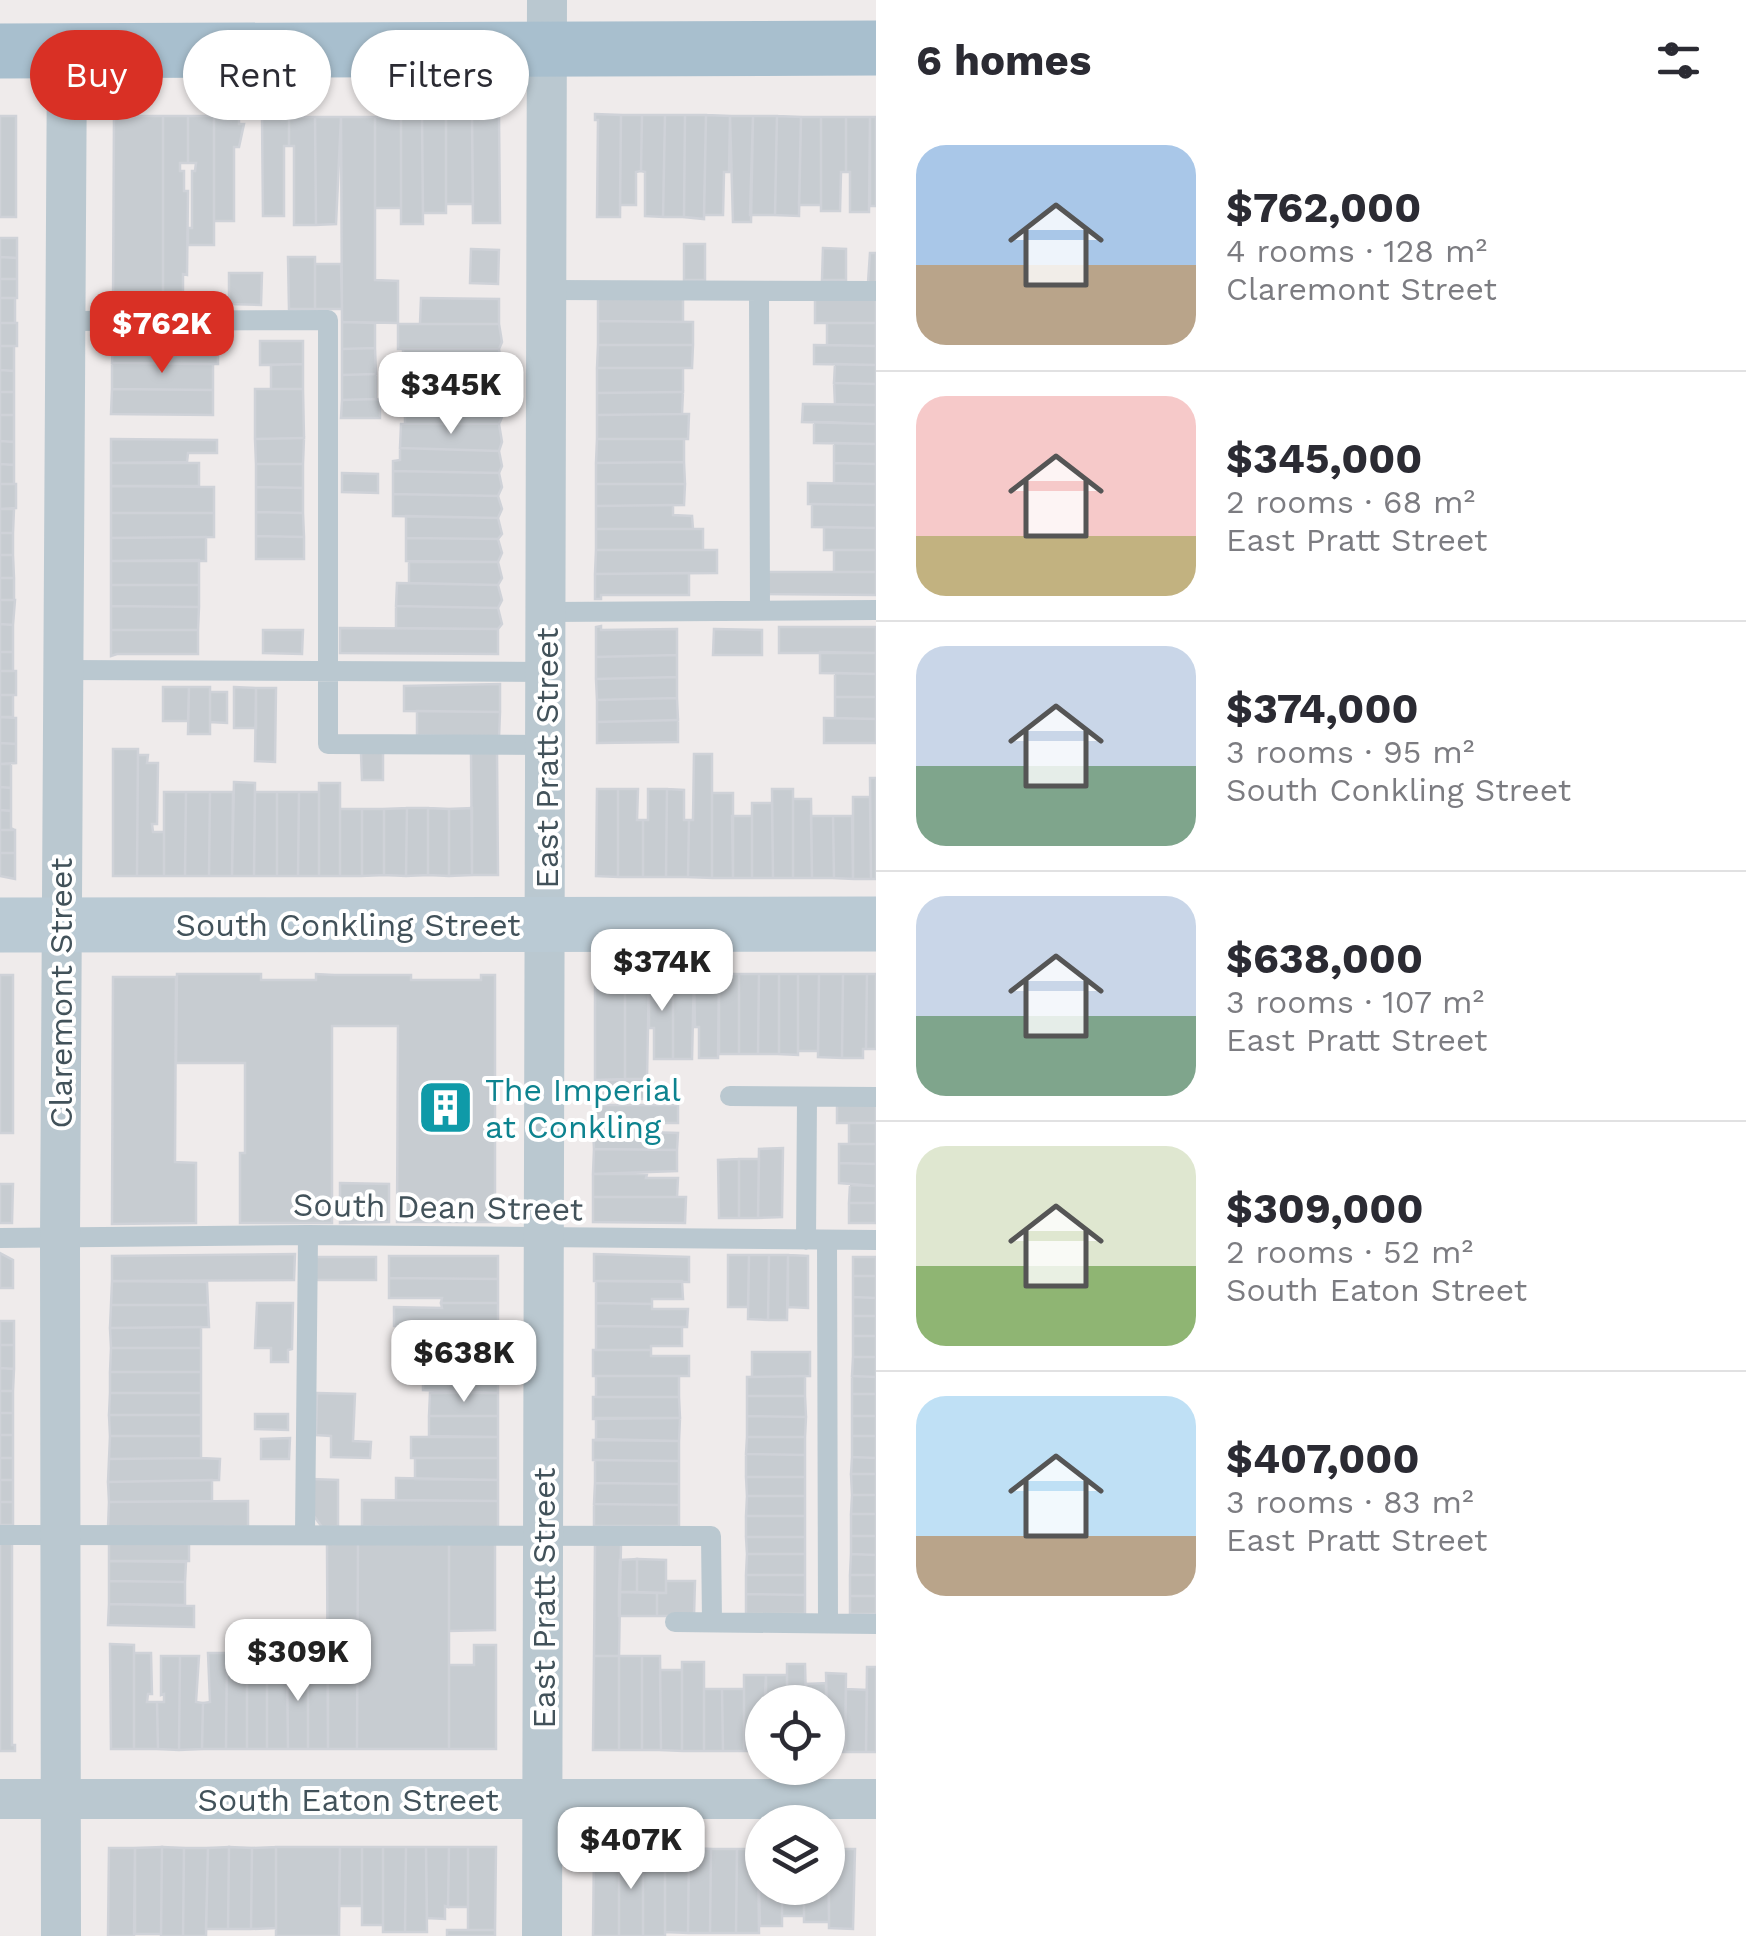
<!DOCTYPE html>
<html lang="en">
<head>
<meta charset="utf-8">
<style>
	body { margin:0; font-family:"Work Sans",sans-serif; background:#f7f7f7; color:#2b2b33; height:100vh; display:flex; flex-direction:column; font-size:38px; white-space:nowrap }
	* { box-sizing:border-box; margin:0 }
	p { font-size:32px; color:#7c7c81 }
	.icon { flex:none; width:55px; height:55px; fill:none; stroke:currentColor; stroke-width:2; stroke-linecap:round; stroke-linejoin:round }
	.map { position:relative; flex:1; overflow:hidden }
	.panel { display:flex; flex-direction:column; background:#fff; width:870px }
	.panel>* { flex:none }
	.guide { position:absolute; left:30px; top:30px; width:695px; height:90px; display:flex; gap:20px }
	.fabs { position:absolute; left:745px; top:1685px; display:grid; gap:20px }
	.fabs a { display:grid; place-items:center; width:100px; height:100px; border-radius:50%; background:#fff; box-shadow:0 2px 8px #0004; font-size:50px }
	.price { position:absolute; translate:-50% -85px; padding:0 22px; border-radius:20px; background:#fff; color:#222; font-size:32px; line-height:65px; filter:drop-shadow(0 2px 5px #0008) }
	.price::after { content:''; position:absolute; left:50%; top:60px; width:30px; height:22px; margin-left:-15px; background:inherit; clip-path:polygon(0 0,100% 0,50% 100%) }
	.price.active { background:#d93025; color:#fff }
	ul { padding:0; list-style:none }
	li { display:flex; align-items:center; gap:30px; height:250px; padding:0 40px }
	li+li { border-top:2px solid #e1e1e2 }
	li span { display:grid; place-items:center; flex:none; width:280px; height:200px; border-radius:30px; color:#555 }
	li>.icon { margin-inline-start:auto }
	span .icon { width:120px; height:120px; fill:#fffc; stroke-width:1 }
	li b { font-size:42px }
	h2 { display:flex; justify-content:space-between; align-items:center; height:120px; padding:0 40px; font-size:42px }
	.chip { padding:0 35px; border-radius:45px; background:#fff; box-shadow:0 2px 8px #0004; font-size:35px; line-height:90px }
	.chip.active { background:#d93025; color:#fff }
	main { display:flex; flex:1; min-height:0 }
	.map>svg:first-child { display:block }
	.building { fill:#c7ccd1; stroke:#cfd2d8; stroke-width:2.5 }
	.lines { fill:none; stroke-linecap:round; stroke-linejoin:round }
	.lane { stroke:#bac8d0; stroke-width:20 }
	.street { stroke:#bac8d0; stroke-width:40 }
	.secondary { stroke:#bacad4; stroke-width:55 }
	.primary { stroke:#a8bfce; stroke-width:55 }
	.labels { text-anchor:middle; dominant-baseline:central; stroke-width:8; stroke-linejoin:round; paint-order:stroke }
	.street-label { font-size:32px; fill:#42525a; stroke:#fff }
	.culture-label { font-size:32px; fill:#0d838f; stroke:#fff; text-anchor:start }
</style>
</head>
<body>
<main>
<div class="map">
<svg width="876" height="1936" viewBox="0 0 876 1936">
	<rect width="100%" height="100%" fill="#efebeb"/>
	<!-- building -->
	<path class="building" d="M595,114L621,115L620,217H597L598,120H595Z
		M621,115H642L641,171L636,172V205H620Z
		M642,115H665L663,217L645,216V172L641,171Z
		M665,115H685L684,217H663Z
		M685,115H706L704,219L684,217Z
		M706,115L730,116L729,172H724L723,215H704Z
		M0,116H16V217H0Z
		M114,116H163V307H113Z
		M163,116H188V163H180V171H184V191H188L187,275L183,274V307H163Z
		M188,116H214V245H188V228H192V171H195L196,163H188Z
		M214,116L239,117V124H244L239,147H234V221H214Z
		M401,116H422L423,224H401Z
		M401,116V208H375V117Z
		M422,116H446V213H423Z
		M446,116H472L473,204H446Z
		M472,116H499L500,223H473Z
		M730,116H753L751,222H733Z
		M753,116H777L775,215H750Z
		M777,116L801,117L799,216L775,215Z
		M262,117H289V146H284V216H263Z
		M289,117H315L316,225H294V146H289Z
		M315,117H341L336,224L316,225Z
		M341,117H375V280L398,281V323L342,322Z
		M801,117H821V205H799Z
		M821,117H846V172H841L840,211H821Z
		M846,117H870L869,212H850V172H846Z
		M870,117H876V206H870Z
		M0,238H17V258L0,257Z
		M684,244H705V280H684Z
		M823,248L846,249V280H822Z
		M471,249L499,250L498,284L470,283Z
		M870,253H876V283H868Z
		M0,257L17,258V279H0Z
		M288,257H315V309H289Z
		M315,264H341L342,309H315Z
		M229,273H262L261,305L229,304Z
		M0,279H17V298H0Z
		M0,298H15V323H0Z
		M421,298L499,299V324H420Z
		M598,298L683,299V322L598,321Z
		M815,299H876V323H815Z
		M598,321L693,322V345H598Z
		M342,322L375,323V348L342,349Z
		M0,323H17V346H0Z
		M827,323H876V346L827,345Z
		M398,324H499L502,342L499,349H398Z
		M113,340L218,342V364L112,363Z
		M260,341H303V364L260,365Z
		M598,345H693L692,368H597Z
		M814,345L876,346V365L814,364Z
		M0,346H14V371L0,370Z
		M375,348L376,374L342,375V349Z
		M403,349H499L502,367L499,376H403Z
		M112,363L213,364V390L112,389Z
		M303,364V389H271V365Z
		M835,364L876,365V384L834,383Z
		M597,368H683V392L597,393Z
		M0,370L14,371V392H0Z
		M376,374V399L342,400V375Z
		M403,376H499L502,393L499,399H403Z
		M834,383L876,384V405L835,404Z
		M112,389L213,390V415L111,414Z
		M255,389H303L304,438L255,439Z
		M0,392H14V415H0Z
		M683,392L682,414L597,415V393Z
		M376,399L380,400V418H341L342,400Z
		M405,399H499L502,417L499,424H405Z
		M803,404L876,405V424L802,422Z
		M682,414H689L688,439H597V415Z
		M0,415H14V442L0,441Z
		M814,422L876,424V444L814,443Z
		M401,424H499L502,442L499,451L400,448Z
		M304,438L303,464H256L255,439Z
		M111,439L217,440V453H188L187,462L111,463Z
		M597,439H684V462L596,463Z
		M0,441L14,442V465L0,464Z
		M834,443L876,444V464L834,463Z
		M400,448L499,451L502,466L499,473L393,471V461L400,460Z
		M684,462L685,484H596V463Z
		M111,463H199V486H111Z
		M834,463L876,464V484L834,483Z
		M0,464L14,465V484H0Z
		M256,464H303V488L256,487Z
		M393,471L499,473L502,487L498,496L393,494Z
		M342,473L378,474V493L342,492Z
		M808,483L876,484V505L808,504Z
		M0,484H16V508L0,509Z
		M596,484H685L684,505L596,506Z
		M111,486L214,487V513H111Z
		M256,487L303,488V513L256,512Z
		M393,494L498,496L502,509L498,518L393,516Z
		M812,504L876,505V528L812,527Z
		M673,505V515L692,516L693,529H596V506Z
		M0,509H14L13,533H0Z
		M256,512L303,513L304,537L256,536Z
		M111,513H214V537L111,538Z
		M406,516L498,518L502,534L498,539L406,538Z
		M824,527L876,528V550H824Z
		M596,529H703V550H596Z
		M0,533H13V555H0Z
		M256,536L304,537V559H256Z
		M206,537V561H111V538Z
		M406,538L498,539L502,553L498,562L406,561Z
		M596,550H717V573L595,574Z
		M834,550H876V572H834Z
		M0,555H13L14,578H0Z
		M199,560V585H111V561Z
		M409,562H498L502,578L498,585L409,583Z
		M762,572H876V595L762,594Z
		M689,573V595H601V599H595V574Z
		M0,578H14V600H0Z
		M397,583L498,585L502,600L498,608L396,606Z
		M111,585H199V607L111,606Z
		M0,600H15L13,625L0,624Z
		M111,606L199,607L198,630H111Z
		M396,606L498,608L502,624L498,629L396,628Z
		M0,624L13,625V652H0Z
		M601,626V630L677,629V655L596,657V627Z
		M779,627H876V653H779Z
		M340,628L498,629V654L340,653Z
		M714,629L762,630V655H713Z
		M111,630H198V654H117L111,656Z
		M263,630H303L302,654L263,653Z
		M0,652H13V671H0Z
		M820,652L876,653V674L820,673Z
		M677,655V677L596,679V657Z
		M0,671H16V695H0Z
		M835,673L876,674V697H835Z
		M677,677V698L597,700L596,679Z
		M500,684V712L404,711V686Z
		M163,687H189L188,721H163Z
		M189,687H210V734H188Z
		M234,687L256,688V728H234Z
		M256,688H276L275,762L255,761Z
		M210,692H227V723L210,722Z
		M0,695H13V717H0Z
		M835,697H876V719L835,718Z
		M677,698L678,720L597,722V700Z
		M417,711L500,712L499,738L417,735Z
		M0,717L16,718V744L0,743Z
		M824,718L876,719V743H824Z
		M678,720V742L597,743V722Z
		M0,743L16,744V763L0,764Z
		M113,749H138L137,876H113Z
		M383,752V780H362L361,753Z
		M471,753H497L498,875H472Z
		M694,754H712V878L688,877L689,820H693Z
		M138,755H148L147,763H158L157,824H152L153,832H164V876H137Z
		M0,764H11V788L0,787Z
		M870,778H876V879H871Z
		M234,782L255,783L254,876H232Z
		M319,783H340V876H319Z
		M0,787L11,788V811L0,810Z
		M597,789H618V877L596,876Z
		M618,789H638L637,820H643V877H618Z
		M648,789H667L666,877H643V820H648Z
		M667,789L684,790V820H689L688,877H666Z
		M772,789H793V878H773Z
		M164,792H186L185,876H164Z
		M186,792H210L209,876H185Z
		M210,792H233L232,876H209Z
		M255,792H277V876H254Z
		M277,792H299L298,876H277Z
		M299,792H319V876H298Z
		M712,793H733V878H712Z
		M853,797H870L871,879H853Z
		M793,799H811L812,878H793Z
		M752,803H772L773,878H752Z
		M407,808H428V875L406,876Z
		M407,808L406,876L384,875V809Z
		M428,808L449,809V876L428,875Z
		M472,808V875L449,876V809Z
		M340,809H362V876H340Z
		M362,809H384V875L362,876Z
		M0,810L11,811V828L15,830H0Z
		M732,816H752V878H733Z
		M811,816H833L834,878H812Z
		M833,816H852L853,879L834,878Z
		M0,830H15V853H0Z
		M0,853H15V879L0,876Z
		M177,974H261V980H316V974L334,975H411V980H481V975H495V1222H397L398,1026H332V1223H240V1153H245V1063H176Z
		M595,974H625V1079L595,1080Z
		M625,974H649L647,1079H625Z
		M649,974H673V1059H654V1028H649Z
		M673,974H694L692,1059H673Z
		M694,974H719L718,1058H699V1027H695Z
		M719,974H739V1054H719Z
		M739,974H759L758,1054H739Z
		M759,974H779V1054H758Z
		M779,974H798V1055L779,1054Z
		M798,974H819L818,1051H798Z
		M819,974H843L842,1058L818,1057Z
		M843,974H867L866,1049H863V1058H842Z
		M867,974H876V1049H866Z
		M0,975H13V1133H0Z
		M113,977H176L175,1162L196,1163V1223L112,1224Z
		M647,1079V1099H595V1080Z
		M594,1105H678V1123H646L647,1128H593Z
		M837,1105H876V1123H837Z
		M849,1123H876V1144H849Z
		M593,1128H647L646,1132L678,1133L677,1150L594,1149Z
		M839,1144H876V1164L839,1163Z
		M783,1148L782,1217L758,1218L759,1149Z
		M594,1149L677,1150V1171L593,1174Z
		M739,1159V1218H719L718,1160Z
		M739,1159H759L758,1218H739Z
		M839,1163L876,1164V1186L839,1183Z
		M593,1174H647L646,1178H678L677,1197H593Z
		M340,1183L389,1184V1222L340,1223Z
		M0,1184H13L12,1223H0Z
		M850,1185L876,1186V1203H849Z
		M593,1197H686L685,1223L593,1222Z
		M849,1203H876V1223H849Z
		M0,1253L13,1260V1288H0Z
		M295,1254L294,1280L112,1281V1256Z
		M594,1254L689,1257V1282L594,1281Z
		M728,1255H749L748,1307H728Z
		M749,1255H769L768,1320L748,1319Z
		M769,1255H788L787,1320H768Z
		M788,1255L808,1256V1308L788,1307Z
		M389,1256H498V1279L389,1278Z
		M313,1257H376V1280H314Z
		M853,1257H876V1276H853Z
		M853,1276H876V1298L853,1297Z
		M389,1278L498,1279V1303H441L442,1298H389Z
		M112,1281L207,1282L208,1305H111Z
		M596,1281H682L683,1299H652V1304L596,1303Z
		M853,1297L876,1298V1316H853Z
		M257,1303H293L292,1349L288,1350V1362H271V1348H255Z
		M441,1303H498V1326H394V1307L442,1308Z
		M596,1303L652,1304V1309H688L687,1327L596,1326Z
		M111,1305H208L209,1327L110,1328Z
		M853,1316H876V1336H853Z
		M0,1321H14V1345H0Z
		M434,1325L498,1326V1349H441V1345L409,1344V1326Z
		M596,1326L682,1327V1346H651V1350H596Z
		M201,1327V1348H111L110,1328Z
		M853,1336H876V1357H853Z
		M0,1345H14V1369L0,1368Z
		M111,1348H201V1372H110Z
		M441,1349H498V1371L393,1370L394,1350L441,1353Z
		M593,1350H651V1356H689V1376H593Z
		M752,1352H810V1376L752,1377Z
		M853,1357H876V1377L852,1376Z
		M0,1368L14,1369L13,1391H0Z
		M498,1371V1393L423,1390V1372Z
		M110,1372H201V1393H110Z
		M596,1376H679V1397H596Z
		M805,1376V1396H747V1377Z
		M852,1376L876,1377V1394H852Z
		M0,1391H13V1413H0Z
		M110,1393H201V1415H109Z
		M317,1393L355,1394L353,1441L371,1442L370,1458L331,1457V1436L316,1435Z
		M430,1393H498V1416H429Z
		M852,1394H876V1416H852Z
		M747,1396H805L806,1417L747,1416Z
		M593,1397H679L680,1418L593,1419Z
		M0,1413H13V1435H0Z
		M255,1414H288V1430L255,1429Z
		M109,1415H201V1436H110Z
		M429,1416H498V1437L429,1436Z
		M747,1416L806,1417L805,1437H747Z
		M852,1416H876V1436H852Z
		M596,1418H680L679,1441L596,1439Z
		M0,1435H13V1458H0Z
		M110,1436H201V1458L109,1459Z
		M852,1436H876V1458L852,1457Z
		M411,1437H498V1458H411Z
		M747,1437H805V1455L746,1454Z
		M290,1438L289,1459H261V1439Z
		M593,1440L679,1441V1461L593,1460Z
		M746,1454L805,1455V1477H746Z
		M852,1457L876,1458V1474H851Z
		M0,1458H13V1480H0Z
		M201,1458L220,1459L219,1480L108,1482L109,1459Z
		M415,1458H498V1480L415,1479Z
		M595,1460L679,1461V1484L595,1483Z
		M851,1474H876V1495H852Z
		M746,1477H805V1496H747Z
		M396,1478L498,1480V1501L396,1500Z
		M311,1479L338,1480V1526L322,1527L311,1512Z
		M0,1480H13V1502H0Z
		M212,1480V1501L109,1502L108,1482Z
		M595,1483L679,1484V1505L594,1504Z
		M852,1495H876V1514H851Z
		M747,1496H805V1516H746Z
		M362,1500L498,1501V1528L362,1526Z
		M248,1501V1526L108,1528L109,1502Z
		M0,1502H13V1525H0Z
		M594,1504L679,1505V1526H594Z
		M851,1514H876V1536H851Z
		M746,1516H805V1537H746Z
		M851,1536H876V1555L851,1554Z
		M746,1537H805V1554H747Z
		M327,1542L358,1543L357,1749H328Z
		M0,1543H12V1745H15V1751H0Z
		M109,1543L189,1544V1561H109Z
		M358,1543L449,1544V1749H357Z
		M495,1543V1630L449,1631V1544Z
		M595,1543H621L619,1656H594Z
		M747,1554H805V1575H746Z
		M851,1554L876,1555V1575H850Z
		M637,1559L666,1560V1593L637,1592Z
		M637,1559V1592H619L620,1560Z
		M109,1561L186,1562L185,1582L109,1581Z
		M746,1575H805V1595L746,1594Z
		M850,1575H876V1596H850Z
		M109,1581L185,1582V1605L109,1604Z
		M666,1581H695L694,1616H657V1593H666Z
		M619,1592L657,1593V1616H619Z
		M746,1594L805,1595V1614H746Z
		M850,1596H876V1614H850Z
		M109,1604L194,1606V1627L108,1625Z
		M110,1644L134,1645V1749H111Z
		M474,1645H496V1749H449V1665H474Z
		M134,1653H151L152,1694H148L147,1702H157L158,1749H134Z
		M208,1653H227L226,1749H202L203,1703L210,1702Z
		M227,1653H234V1660L247,1659V1749H226Z
		M161,1656H180L179,1750L158,1749L157,1702H164V1694L161,1695Z
		M180,1656H199L196,1702L203,1703L202,1749L179,1750Z
		M594,1656H619V1750H593Z
		M619,1656H642V1750H619Z
		M642,1656H660L661,1750H642Z
		M247,1659L267,1660V1749H247Z
		M308,1659H328V1749H308Z
		M308,1659V1749H288L287,1660Z
		M267,1660H287L288,1749H267Z
		M682,1662H704V1751H682Z
		M787,1664H805L806,1702H787Z
		M867,1667H876V1752H866Z
		M660,1670H682V1751L661,1750Z
		M826,1673L846,1674L845,1752H828Z
		M744,1675H766L762,1751H744Z
		M766,1675H787V1702H766Z
		M826,1683V1702H806V1684Z
		M704,1689H722L723,1751H704Z
		M722,1689H744V1751H723Z
		M846,1689L867,1690L866,1752H845Z
		M758,1846H762V1888H782V1926H760Z
		M162,1847L161,1934H135V1848Z
		M162,1847L184,1848L183,1936H161Z
		M229,1847L228,1929H206L208,1848Z
		M229,1847L252,1848L251,1929H228Z
		M276,1847V1928L251,1929L252,1848Z
		M276,1847H340L339,1936H276Z
		M340,1847H362V1906H339Z
		M362,1847H383V1925H362Z
		M383,1847H406L405,1932H383Z
		M406,1847H426L427,1932H405Z
		M426,1847H449L448,1907L445,1906V1919L427,1918Z
		M449,1847H468V1907H448Z
		M468,1847H496L495,1930H468Z
		M828,1847L829,1922H804V1888H828Z
		M109,1848H135L134,1936H108Z
		M184,1848H208L206,1936H183Z
		M594,1848H619V1936H593Z
		M619,1848H643V1936H619Z
		M643,1848H665V1936H643Z
		M665,1848H689L688,1933L665,1932Z
		M689,1848L711,1849L710,1933H688Z
		M711,1849H737L736,1933H710Z
		M737,1849H758L759,1933H736Z
		M829,1849H855L853,1929L829,1928Z
		M782,1888H804V1916H782Z
		M447,1930H495V1936H447Z"/>
	<g class="lines">
		<!-- lane -->
		<path class="lane" d="M548,290L876,291
			M759,292L760,610
			M64,321L328,320V744L547,745
			M548,612L876,610
			M64,670L547,672
			M730,1096L876,1097
			M0,1238L308,1235L876,1240
			M806,1240L807,1098
			M827,1240L828,1622
			M305,1534L308,1235
			M0,1535L711,1536L712,1622
			M675,1622L876,1624"/>
		<!-- street -->
		<path class="street" d="M0,1799H876
			M61,1936L60,1239L67,51
			M542,1936L547,0"/>
		<!-- secondary -->
		<path class="secondary" d="M0,925L876,924"/>
		<!-- primary -->
		<path class="primary" d="M0,51L876,48"/>
	</g>
	<!-- icons -->
	<defs>
		<symbol id="building-square" viewBox="-11 -11 22 22"><rect x="-9" y="-9" width="18" height="18" rx="4" fill="#0f9aa8" stroke="#fff"/><path d="M-4-6H4V6H1V3H-1V6H-4ZM-2.5-4.3h1.7v1.8h-1.7ZM.8-4.3h1.7v1.8H.8ZM-2.5-1h1.7V.8h-1.7ZM.8-1h1.7V.8H.8Z" fill="#fff"/></symbol>
	</defs>
	<g fill-rule="evenodd">
		<use href="#building-square" x="414" y="1076" width="63" height="63"/>
	</g>
	<g class="labels">
		<!-- street labels -->
		<g class="street-label">
			<text transform="translate(547 758) rotate(-90)">East Pratt Street</text>
			<text x="348" y="925">South Conkling Street</text>
			<text transform="translate(61 993) rotate(-90)">Claremont Street</text>
			<text transform="translate(438 1207) rotate(1)">South Dean Street</text>
			<text transform="translate(544 1598) rotate(-90)">East Pratt Street</text>
			<text x="348" y="1800">South Eaton Street</text>
		</g>
		<!-- culture labels -->
		<g class="culture-label">
			<text x="485" y="1090">The Imperial<tspan x="485" dy="37">at Conkling</tspan></text>
		</g>
	</g>
</svg>
<div class="fabs">
<a><svg class="icon" aria-label="locate" viewBox="0 0 24 24"><circle cx="12" cy="12" r="6"/><path d="M12 2v4M12 18v4M2 12h4M18 12h4"/></svg></a>
<a><svg class="icon" aria-label="layers" viewBox="0 0 24 24"><path d="M12 4l9 5-9 5-9-5zM3 14l9 5 9-5"/></svg></a>
</div>
<b class="price active" style="left:162px;top:376px">$762K</b>
<b class="price" style="left:451px;top:437px">$345K</b>
<b class="price" style="left:662px;top:1014px">$374K</b>
<b class="price" style="left:464px;top:1405px">$638K</b>
<b class="price" style="left:298px;top:1704px">$309K</b>
<b class="price" style="left:631px;top:1892px">$407K</b>
<div class="guide">
<a class="chip active">Buy</a>
<a class="chip">Rent</a>
<a class="chip">Filters</a>
</div>
</div>
<section class="panel">
<h2>6 homes<svg class="icon" aria-label="filters" viewBox="0 0 24 24"><path d="M4 7h16M4 17h16"/><circle cx="9" cy="7" r="2"/><circle cx="15" cy="17" r="2"/></svg></h2>
<ul>
<li><span style="background:linear-gradient(#a9c7e8 60%,#b9a48a 0)"><svg class="icon" aria-label="home" viewBox="0 0 24 24"><path d="M3 11l9-7 9 7M6 9v11h12V9"/></svg></span><div><b>$762,000</b><p>4 rooms · 128 m²</p><p>Claremont Street</p></div></li>
<li><span style="background:linear-gradient(#f6c9c9 70%,#c2b280 0)"><svg class="icon" aria-label="home" viewBox="0 0 24 24"><path d="M3 11l9-7 9 7M6 9v11h12V9"/></svg></span><div><b>$345,000</b><p>2 rooms · 68 m²</p><p>East Pratt Street</p></div></li>
<li><span style="background:linear-gradient(#c9d6e8 60%,#7fa58c 0)"><svg class="icon" aria-label="home" viewBox="0 0 24 24"><path d="M3 11l9-7 9 7M6 9v11h12V9"/></svg></span><div><b>$374,000</b><p>3 rooms · 95 m²</p><p>South Conkling Street</p></div></li>
<li><span style="background:linear-gradient(#c9d6e8 60%,#7fa58c 0)"><svg class="icon" aria-label="home" viewBox="0 0 24 24"><path d="M3 11l9-7 9 7M6 9v11h12V9"/></svg></span><div><b>$638,000</b><p>3 rooms · 107 m²</p><p>East Pratt Street</p></div></li>
<li><span style="background:linear-gradient(#dfe7d0 60%,#8fb573 0)"><svg class="icon" aria-label="home" viewBox="0 0 24 24"><path d="M3 11l9-7 9 7M6 9v11h12V9"/></svg></span><div><b>$309,000</b><p>2 rooms · 52 m²</p><p>South Eaton Street</p></div></li>
<li><span style="background:linear-gradient(#bfe0f5 70%,#b9a48a 0)"><svg class="icon" aria-label="home" viewBox="0 0 24 24"><path d="M3 11l9-7 9 7M6 9v11h12V9"/></svg></span><div><b>$407,000</b><p>3 rooms · 83 m²</p><p>East Pratt Street</p></div></li>
</ul>
</section>
</main>
</body>
</html>
